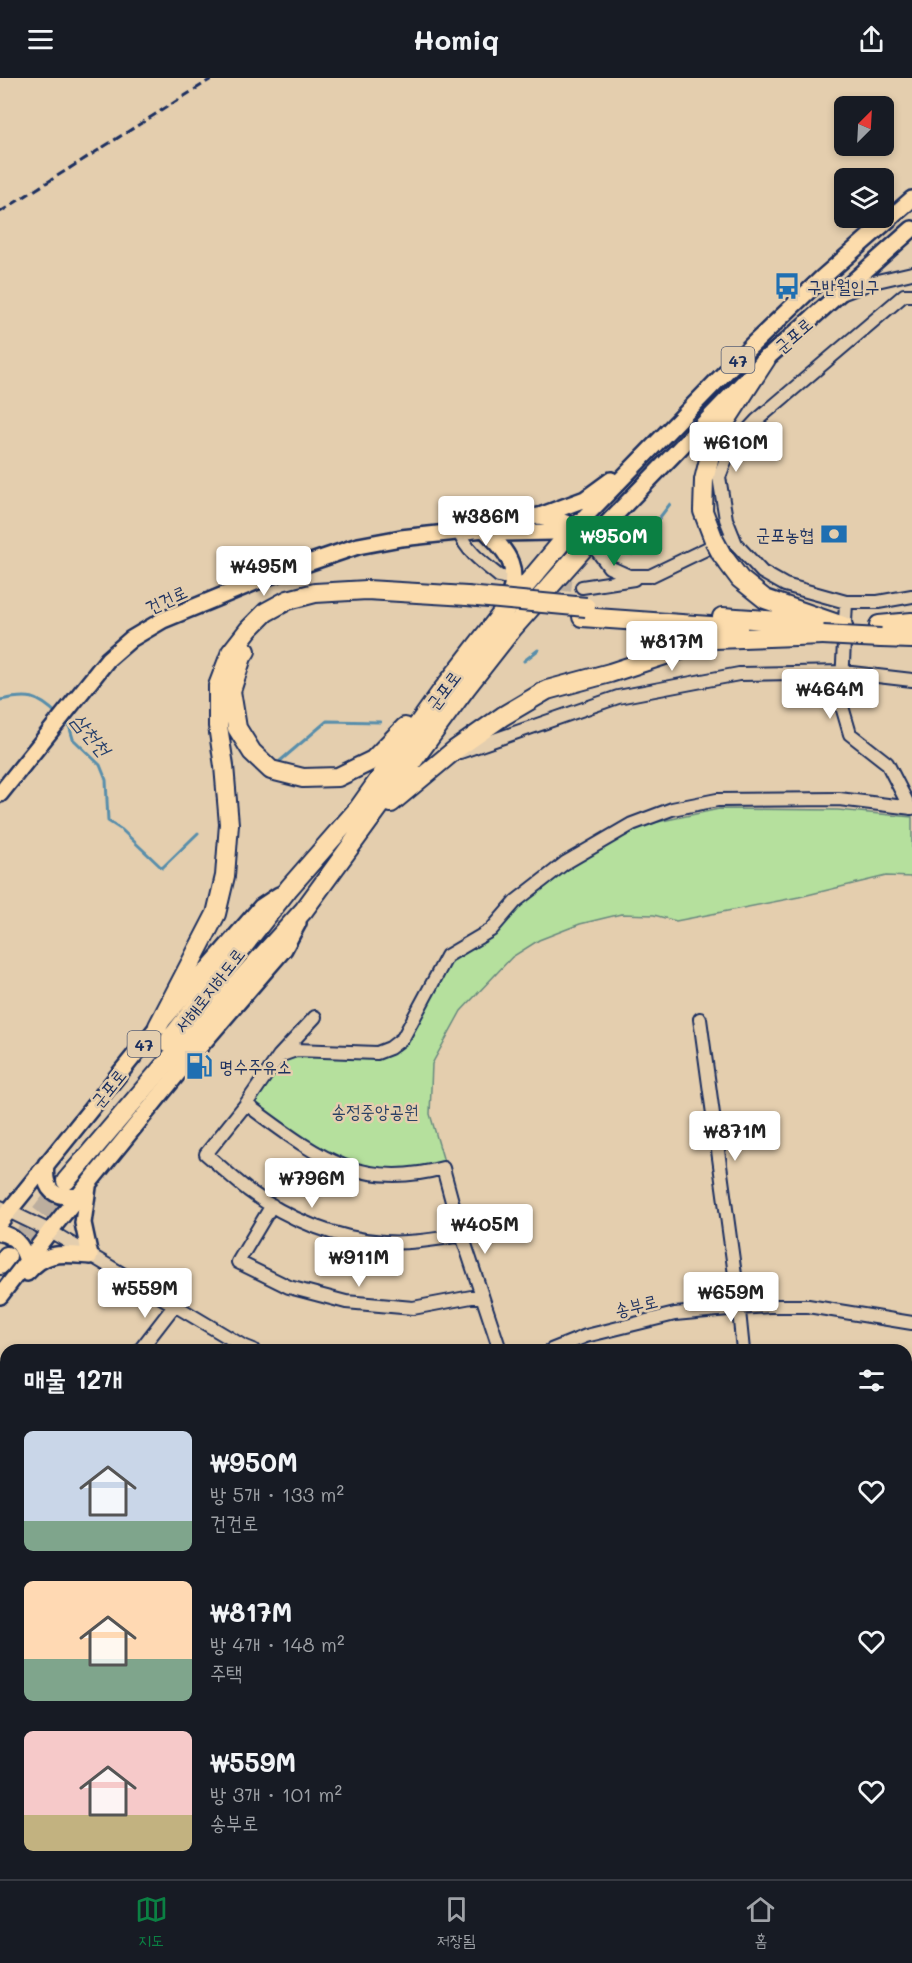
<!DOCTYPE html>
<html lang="ko">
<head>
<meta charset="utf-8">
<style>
	body { margin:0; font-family:Mali,"Poor Story",sans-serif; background:#20242c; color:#f1f3f6; height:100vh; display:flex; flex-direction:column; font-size:22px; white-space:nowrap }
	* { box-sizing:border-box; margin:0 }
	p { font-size:20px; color:#9ea1a6 }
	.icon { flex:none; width:33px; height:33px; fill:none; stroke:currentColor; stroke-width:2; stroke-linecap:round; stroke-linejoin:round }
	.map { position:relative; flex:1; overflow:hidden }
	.details { position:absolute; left:0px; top:1266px; width:912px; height:536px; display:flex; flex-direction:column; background:#171b24; border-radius:18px 18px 0 0; box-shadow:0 3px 9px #0003 }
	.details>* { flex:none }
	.needle { width:39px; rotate:24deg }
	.fabs { position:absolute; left:834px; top:18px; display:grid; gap:12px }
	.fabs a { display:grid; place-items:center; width:60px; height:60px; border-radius:9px; background:#171b24; box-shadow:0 3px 9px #0003; font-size:30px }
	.price { position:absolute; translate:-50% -51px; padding:0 14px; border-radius:6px; background:#fff; color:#222; font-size:20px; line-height:39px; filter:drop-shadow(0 2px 3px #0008) }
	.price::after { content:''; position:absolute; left:50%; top:36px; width:18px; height:14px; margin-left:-9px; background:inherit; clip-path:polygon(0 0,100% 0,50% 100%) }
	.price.active { background:#0b8043; color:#fff }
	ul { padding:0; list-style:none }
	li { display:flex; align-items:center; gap:18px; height:150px; padding:0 24px }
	li span { display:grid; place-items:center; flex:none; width:168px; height:120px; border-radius:9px; color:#555 }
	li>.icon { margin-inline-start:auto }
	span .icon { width:72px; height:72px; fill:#fffc; stroke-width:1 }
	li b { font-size:26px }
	h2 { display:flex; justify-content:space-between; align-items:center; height:72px; padding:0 24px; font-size:26px }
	header { display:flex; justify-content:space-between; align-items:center; height:78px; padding:0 24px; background:#171b24; font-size:27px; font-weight:700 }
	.dock { display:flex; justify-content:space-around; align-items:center; height:84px; border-top:2px solid #363941; background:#171b24; font-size:16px; color:#9ea1a6 }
	.dock a { display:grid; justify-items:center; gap:3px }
	.dock .active { color:#0b8043 }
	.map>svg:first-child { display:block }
	.green { fill:#b5e09d; stroke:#68887e; stroke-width:1.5 }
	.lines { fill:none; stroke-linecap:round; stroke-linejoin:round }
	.stream { stroke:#588eab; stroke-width:3 }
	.minor-tunnel { stroke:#bcae9e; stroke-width:12; stroke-dasharray:12 6; stroke-linecap:butt }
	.highway-tunnel { stroke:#bcae9e; stroke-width:18; stroke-dasharray:18 9; stroke-linecap:butt }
	.minor-casing { stroke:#1b2f5e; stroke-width:16 }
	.major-casing { stroke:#1b2f5e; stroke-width:20 }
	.highway-casing { stroke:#1b2f5e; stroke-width:22 }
	.minor { stroke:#e4ceae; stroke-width:12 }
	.major { stroke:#fcdcac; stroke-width:15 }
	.highway { stroke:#fcdcac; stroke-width:18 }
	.rail { stroke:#1b2f5e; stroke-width:3; stroke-dasharray:9 4.5; stroke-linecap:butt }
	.highway-bridge-casing { stroke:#1b2f5e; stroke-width:22; stroke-linecap:butt }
	.highway-bridge { stroke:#fcdcac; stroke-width:18 }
	.labels { text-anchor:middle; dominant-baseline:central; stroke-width:5; stroke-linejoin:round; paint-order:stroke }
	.shield { fill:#e4ceae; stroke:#575f76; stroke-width:1.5 }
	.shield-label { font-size:16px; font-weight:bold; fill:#1b2f5e }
	.poi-label { font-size:18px; fill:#1b2f5e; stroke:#e4ceae; text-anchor:start }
	.street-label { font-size:18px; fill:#1b2f5e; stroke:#e4ceae }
	.park-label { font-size:18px; fill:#2a4164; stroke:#e4ceae }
	.water-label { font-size:20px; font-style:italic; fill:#253f6b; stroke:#e4ceae }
</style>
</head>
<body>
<header><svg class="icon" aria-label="menu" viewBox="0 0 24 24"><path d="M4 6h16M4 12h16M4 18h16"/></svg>Homiq<svg class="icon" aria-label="share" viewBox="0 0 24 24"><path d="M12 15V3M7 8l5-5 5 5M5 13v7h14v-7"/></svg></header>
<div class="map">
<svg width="912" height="1801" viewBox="0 0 912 1801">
	<rect width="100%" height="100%" fill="#e4ceae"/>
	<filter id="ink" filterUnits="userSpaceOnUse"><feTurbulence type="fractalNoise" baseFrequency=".0167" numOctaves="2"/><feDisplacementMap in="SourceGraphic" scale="12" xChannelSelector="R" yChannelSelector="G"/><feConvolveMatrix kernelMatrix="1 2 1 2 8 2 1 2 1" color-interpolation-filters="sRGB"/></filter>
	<g filter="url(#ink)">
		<!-- green -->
		<path class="green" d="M719,731L838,732L912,739V799L886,798L799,819L676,843L654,837L621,836L580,846L539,862L512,879L461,933L432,986L430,1036L445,1087C399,1097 352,1089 310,1067C291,1057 273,1039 255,1026L281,983L296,977L395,973L451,881L566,789L634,749Z"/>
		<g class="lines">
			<!-- stream -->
			<path class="stream" d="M632,476L670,426
				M524,583L538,572
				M0,622C29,616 37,617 58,637
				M65,644L69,647L73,661L100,687L106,702L108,743L122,752L162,790L198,755
				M280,683L327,643L380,644
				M519,1796V1801"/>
			<!-- minor-tunnel -->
			<path class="minor-tunnel" d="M524,502L582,509"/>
			<!-- highway-tunnel -->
			<path class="highway-tunnel" d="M7,1178L65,1104"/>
			<defs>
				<path id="minor" d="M844,215L873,204L912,195
					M912,217H904L757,342L730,371L719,399L726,441L736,466L762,494L785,507L846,524H878L912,518
					M459,454C467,474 483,485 499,498L503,499
					M590,463L609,489L629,498H650L733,458
					M582,509L634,501
					M846,524L841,625L850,656L887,685L910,730
					M460,674L618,619L739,596L843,594L912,602
					M315,939L279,978L246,1026L206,1076C220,1088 234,1101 248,1112C287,1141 336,1161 384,1164C410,1166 436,1161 462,1157
					M700,941L736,1204L743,1272
					M279,978L296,972L377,975L390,970L403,960L447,878L491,852L516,823L565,785L632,746L672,731L717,722L839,721L912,730
					M246,1026C312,1074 356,1114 443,1090L457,1142L500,1272
					M272,1127L238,1184L289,1209L346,1224L413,1230L482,1217
					M0,1129L50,1153L243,1268L253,1272
					M140,1272L174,1228
					M551,1272L586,1258L675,1236L739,1230L770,1228H808L912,1245
					M0,1516L6,1493
					M0,1633L6,1662"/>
				<path id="major" d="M542,437L585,421L611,402
					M484,451C509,475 522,491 506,526
					M572,452L751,268L822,200L912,121
					M489,453L498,455L553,454L572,452
					M0,716L108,581L131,561L163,542L270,498L358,468L401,460L484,451L503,445L538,438L554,441L566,445L572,452L590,463L766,281L912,151
					M46,1086C43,1113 54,1121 80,1118
					M0,1144L158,948L261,829L279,817
					M0,1155C16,1158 23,1169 27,1183
					M27,1195C46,1172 63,1176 90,1178L83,1145L88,1109
					M0,1218L50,1153L196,973L284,871L298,845"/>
				<path id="highway" d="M714,462L703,433L704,402L714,361L766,281
					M722,477L740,501L765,521L843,548
					M582,539L738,550
					M722,539L825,546
					M879,547L912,544
					M881,560L912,561
					M246,573L242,579L231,613L237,650L252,674L271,692L303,700L338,699L373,682L405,649
					M391,725L456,671L503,638L547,612L610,595L714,561L823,557
					M158,948L216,836L225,798L229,746L224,688L218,648V608L231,574L249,551L266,534L288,522L315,515L367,512L467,518
					M168,964L289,810L358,731L441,614L499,539L572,452
					M66,1103L190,957L304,832L466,610L513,550L590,463
					M0,1187L7,1178"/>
			</defs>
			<!-- minor casing -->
			<use href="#minor" class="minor-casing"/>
			<!-- major casing -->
			<use href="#major" class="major-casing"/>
			<!-- highway casing -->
			<use href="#highway" class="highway-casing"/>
			<!-- minor -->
			<use href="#minor" class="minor"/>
			<!-- major -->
			<use href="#major" class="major"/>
			<!-- highway -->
			<use href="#highway" class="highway"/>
			<!-- rail -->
			<path class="rail" d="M0,134L213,0"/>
			<defs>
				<path id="highway-bridge" d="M714,462L722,477
					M467,518L586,529
					M823,557L881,560"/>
			</defs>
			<!-- highway-bridge casing -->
			<use href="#highway-bridge" class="highway-bridge-casing"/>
			<!-- highway-bridge -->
			<use href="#highway-bridge" class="highway-bridge"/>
		</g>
	</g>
	<!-- icons -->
	<defs>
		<symbol id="bus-bare" viewBox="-9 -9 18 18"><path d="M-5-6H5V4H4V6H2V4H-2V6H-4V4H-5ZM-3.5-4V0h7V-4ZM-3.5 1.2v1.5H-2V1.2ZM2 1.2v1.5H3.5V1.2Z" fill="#1f6fb2" stroke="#e4ceae" stroke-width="2.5" paint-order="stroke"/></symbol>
		<symbol id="bank-bare" viewBox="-9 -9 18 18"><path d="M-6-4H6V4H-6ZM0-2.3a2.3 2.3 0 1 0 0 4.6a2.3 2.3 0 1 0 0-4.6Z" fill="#1f6fb2" stroke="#e4ceae" stroke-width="2.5" paint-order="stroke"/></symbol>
		<symbol id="fuel-bare" viewBox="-9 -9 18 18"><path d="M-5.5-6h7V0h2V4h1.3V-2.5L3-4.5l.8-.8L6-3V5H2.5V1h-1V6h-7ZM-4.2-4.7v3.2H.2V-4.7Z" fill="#1f6fb2" stroke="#e4ceae" stroke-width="2.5" paint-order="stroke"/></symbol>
	</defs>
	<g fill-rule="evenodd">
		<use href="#bus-bare" x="768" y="189" width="38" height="38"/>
		<use href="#bank-bare" x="815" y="437" width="38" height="38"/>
		<use href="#fuel-bare" x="180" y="969" width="38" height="38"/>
	</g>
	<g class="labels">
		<!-- shield labels -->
		<g class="shield">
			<rect x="721.5" y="269" width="33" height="26" rx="4.5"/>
			<rect x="127.5" y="953" width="33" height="26" rx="4.5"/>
		</g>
		<g class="shield-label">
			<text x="738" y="282">47</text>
			<text x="144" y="966">47</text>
		</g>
		<!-- poi labels -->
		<g class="poi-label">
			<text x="807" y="208">구반월입구</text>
			<text x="814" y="456" text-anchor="end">군포농협</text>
			<text x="219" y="988">명수주유소</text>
		</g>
		<!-- street labels -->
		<g class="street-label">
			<text transform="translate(793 257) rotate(-41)">군포로</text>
			<text transform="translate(166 521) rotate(-25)">건건로</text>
			<text transform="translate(443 612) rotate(-53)">군포로</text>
			<text transform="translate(209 912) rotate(-52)">서해로지하도로</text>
			<text transform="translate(108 1010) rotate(-51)">군포로</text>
			<text transform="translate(636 1227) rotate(-14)">송부로</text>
		</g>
		<!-- park labels -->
		<g class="park-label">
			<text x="375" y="1033">송정중앙공원</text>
		</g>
		<!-- water labels -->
		<g class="water-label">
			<text transform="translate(92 656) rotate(51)">삼천천</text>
		</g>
	</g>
</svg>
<div class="fabs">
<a><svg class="needle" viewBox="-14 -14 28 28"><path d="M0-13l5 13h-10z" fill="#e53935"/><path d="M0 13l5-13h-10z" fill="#9ea1a6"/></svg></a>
<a><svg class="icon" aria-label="layers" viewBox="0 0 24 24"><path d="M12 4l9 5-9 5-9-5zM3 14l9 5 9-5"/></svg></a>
</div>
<b class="price" style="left:736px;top:395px">₩610M</b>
<b class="price" style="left:486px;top:469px">₩386M</b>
<b class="price active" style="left:614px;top:489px">₩950M</b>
<b class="price" style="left:264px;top:519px">₩495M</b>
<b class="price" style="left:672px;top:594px">₩817M</b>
<b class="price" style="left:830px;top:642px">₩464M</b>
<b class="price" style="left:735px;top:1084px">₩871M</b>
<b class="price" style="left:312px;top:1131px">₩796M</b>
<b class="price" style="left:485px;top:1177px">₩405M</b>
<b class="price" style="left:359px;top:1210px">₩911M</b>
<b class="price" style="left:145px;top:1241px">₩559M</b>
<b class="price" style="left:731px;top:1245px">₩659M</b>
<section class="details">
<h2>매물 12개<svg class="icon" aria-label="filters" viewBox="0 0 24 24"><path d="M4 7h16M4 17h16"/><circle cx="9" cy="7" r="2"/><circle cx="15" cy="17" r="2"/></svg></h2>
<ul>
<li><span style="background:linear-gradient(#c9d6e8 75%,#7fa58c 0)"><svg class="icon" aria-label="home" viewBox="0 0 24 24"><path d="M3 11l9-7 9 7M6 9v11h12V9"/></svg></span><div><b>₩950M</b><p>방 5개 · 133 m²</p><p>건건로</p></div><svg class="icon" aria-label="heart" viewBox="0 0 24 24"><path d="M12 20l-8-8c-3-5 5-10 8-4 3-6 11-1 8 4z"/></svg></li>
<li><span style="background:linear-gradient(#ffd9b3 65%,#7fa58c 0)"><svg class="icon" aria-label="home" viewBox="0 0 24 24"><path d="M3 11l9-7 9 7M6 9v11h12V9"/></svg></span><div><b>₩817M</b><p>방 4개 · 148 m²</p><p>주택</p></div><svg class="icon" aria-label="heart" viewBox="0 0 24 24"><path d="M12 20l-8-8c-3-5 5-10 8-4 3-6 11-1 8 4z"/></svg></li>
<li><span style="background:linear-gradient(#f6c9c9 70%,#c2b280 0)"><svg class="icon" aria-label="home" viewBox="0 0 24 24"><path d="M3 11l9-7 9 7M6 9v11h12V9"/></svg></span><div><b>₩559M</b><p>방 3개 · 101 m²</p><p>송부로</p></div><svg class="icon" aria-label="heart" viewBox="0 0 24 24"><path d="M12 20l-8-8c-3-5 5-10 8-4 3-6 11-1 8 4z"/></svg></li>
</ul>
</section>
</div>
<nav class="dock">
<a class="active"><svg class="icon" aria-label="map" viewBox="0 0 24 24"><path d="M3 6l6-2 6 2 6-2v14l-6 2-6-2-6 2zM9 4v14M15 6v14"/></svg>지도</a>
<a><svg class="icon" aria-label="saved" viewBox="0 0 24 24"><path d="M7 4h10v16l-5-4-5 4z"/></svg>저장됨</a>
<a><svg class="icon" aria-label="home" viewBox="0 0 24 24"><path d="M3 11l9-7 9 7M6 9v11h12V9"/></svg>홈</a>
</nav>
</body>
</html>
